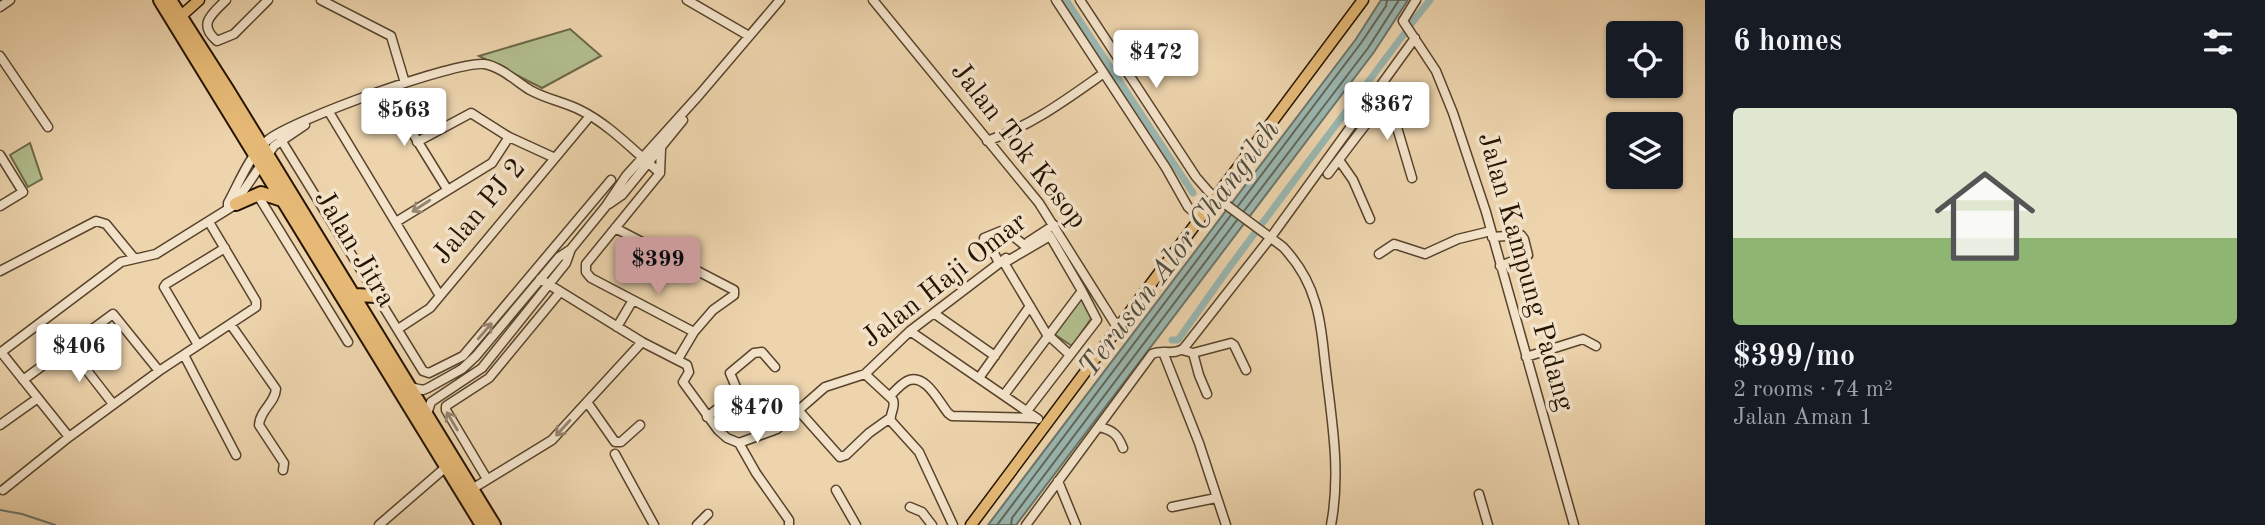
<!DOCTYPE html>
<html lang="en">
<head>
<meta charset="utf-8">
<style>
	body { margin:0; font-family:"Old Standard TT",serif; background:#242831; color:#f1f3f6; height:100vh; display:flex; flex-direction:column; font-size:26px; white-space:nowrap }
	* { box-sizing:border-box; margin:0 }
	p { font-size:23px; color:#9ea1a6 }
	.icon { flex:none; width:38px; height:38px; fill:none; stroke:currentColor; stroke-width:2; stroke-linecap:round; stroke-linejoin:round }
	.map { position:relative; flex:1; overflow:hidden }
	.sheet { display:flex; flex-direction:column; background:#171b24; width:560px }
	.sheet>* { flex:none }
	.buttons { position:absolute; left:1606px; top:21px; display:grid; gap:14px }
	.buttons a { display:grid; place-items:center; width:77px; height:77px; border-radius:7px; background:#171b24; box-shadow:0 2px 5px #0004; font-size:35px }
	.price { position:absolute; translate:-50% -60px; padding:0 16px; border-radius:7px; background:#fff; color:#222; font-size:23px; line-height:46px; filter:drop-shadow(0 2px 4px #0008) }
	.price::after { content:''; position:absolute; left:50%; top:42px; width:21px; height:16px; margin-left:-10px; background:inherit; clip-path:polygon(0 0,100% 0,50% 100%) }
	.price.current { background:#c59692; color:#111 }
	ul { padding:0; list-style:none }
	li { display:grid; align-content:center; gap:14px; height:371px; padding:0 28px }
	li span { display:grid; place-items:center; height:217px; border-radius:7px; color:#555 }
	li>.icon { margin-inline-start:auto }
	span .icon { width:126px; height:126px; fill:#fffc; stroke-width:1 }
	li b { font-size:30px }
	h2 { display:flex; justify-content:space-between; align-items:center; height:84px; padding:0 28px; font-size:30px }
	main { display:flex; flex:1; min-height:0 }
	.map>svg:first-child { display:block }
	.green { fill:#b2be8e; stroke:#6c6847; stroke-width:2 }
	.water { fill:#9ab7b1; stroke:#6b756a; stroke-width:2 }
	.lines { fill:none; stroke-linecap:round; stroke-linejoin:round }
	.shore { stroke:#606558; stroke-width:2 }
	.stream { stroke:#6b756a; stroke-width:2 }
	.canal { stroke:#9ab7b1; stroke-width:7 }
	.minor-casing { stroke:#57432b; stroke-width:11 }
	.major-casing { stroke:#251300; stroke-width:13 }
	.highway-casing { stroke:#251300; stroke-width:16 }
	.minor { stroke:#f3e3ca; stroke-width:8 }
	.major { stroke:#e6ba76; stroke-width:10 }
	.highway { stroke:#e6ba76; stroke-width:12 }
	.oneway { stroke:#96856f }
	.labels { text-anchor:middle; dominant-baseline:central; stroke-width:7; stroke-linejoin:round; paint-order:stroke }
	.street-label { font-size:28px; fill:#251300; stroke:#f3e3ca }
	.water-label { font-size:30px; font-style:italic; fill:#4e4c3e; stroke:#f3e3ca }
</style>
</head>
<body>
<main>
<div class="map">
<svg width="1705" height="525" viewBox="0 0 1705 525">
	<rect width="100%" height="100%" fill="#edd4ad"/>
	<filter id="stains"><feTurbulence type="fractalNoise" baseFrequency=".00286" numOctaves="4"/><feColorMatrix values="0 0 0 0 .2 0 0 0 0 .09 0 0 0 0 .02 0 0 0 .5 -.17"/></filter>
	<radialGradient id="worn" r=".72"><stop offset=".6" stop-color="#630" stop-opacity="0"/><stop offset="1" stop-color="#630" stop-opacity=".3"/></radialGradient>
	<!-- green -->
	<path class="green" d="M570,29L601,56L542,88L479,56Z
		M30,143L42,179L28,187L10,155Z
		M1082,294L1093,316L1072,346L1054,334Z"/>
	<!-- water -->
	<path class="water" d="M1381,0H1408L1374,52L1016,525H988L1356,39Z"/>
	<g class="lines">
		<!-- shore -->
		<path class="shore" d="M1238,206L1361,43L1386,6L1387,0
			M1244,211L1368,48L1399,0
			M997,525L1231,215
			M1011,525L1012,518L1237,220"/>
		<!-- stream -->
		<path class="stream" d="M0,510L22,514L55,525"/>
		<!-- canal -->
		<path class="canal" d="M1066,0L1193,193
			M1411,24L1430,0
			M1172,340H1178L1231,265L1404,34"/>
		<defs>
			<path id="minor" d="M226,0C212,14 197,24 217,41L234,34L268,0
				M321,0L391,36L405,83
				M687,0L749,36
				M873,0L1039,203L1117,327
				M1056,0L1166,168L1188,207L1200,218
				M1080,0L1196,177L1209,192L1283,247C1298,263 1309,281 1315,302C1322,323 1323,348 1326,371C1332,422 1341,473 1331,525
				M1416,0L1403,21L1436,71L1453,113L1486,212L1574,525
				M0,7L10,0
				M0,56L48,127
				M386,90L447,189
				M1373,97L1393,114L1412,178
				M329,112L440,296
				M281,140L423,371L429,373L463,356L611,180
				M987,141C1031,126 1067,99 1104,73
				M417,142L471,113L509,137L555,158
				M661,149L660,173L586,264V272L591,278L694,332L678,359
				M0,155L23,192L0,206
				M1339,160L1353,180L1370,219
				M1328,174L1382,103
				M257,194L348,342
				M609,204L622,195L683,120
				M228,208V203C239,183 250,154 268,140C292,120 455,61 484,64C500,66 517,82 530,90C546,99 564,102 580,110C609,124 635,152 660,173
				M396,222L492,163L509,137
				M615,228L734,290V295L713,310L694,332
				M1492,237L1521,235L1524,239L1528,255L1500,266
				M1028,242L1054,225
				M1379,254L1394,244L1425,254L1458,239L1491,231
				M1003,261L1046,333L1070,355
				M999,263L994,253L984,243V238L1001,231L1012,235L1024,245
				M0,271L96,221L106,224L134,258
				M540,279L642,342L687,365L689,372L683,382L718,430L727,438L739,443L756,473L789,520V525
				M935,314L995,356
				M231,325L276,389C275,403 260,410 259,425L284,463L283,470
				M617,327L633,300
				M398,329L430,308L590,116
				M910,331L1038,419
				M198,345L164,287L166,284L225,248
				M68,346L113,404
				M1182,350L1193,353L1231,343L1234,345L1246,370
				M1,352L69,437
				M1163,352L1199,443L1226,525
				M0,353L121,262L156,254L233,206L274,146L305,125
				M1193,353L1199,375L1207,394
				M184,355L236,455
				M1526,357L1583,339L1596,346
				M865,374L910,331L1006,258
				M979,378L1030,306
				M23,380L113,314L159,371
				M410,387L423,390L428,388L462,369L476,356L559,257L571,249L606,206L626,176L700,94L780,0
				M1004,395L1082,291L1050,236L1004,263
				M890,396C895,391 901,384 907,381C925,372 939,402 948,413L952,416L1036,418
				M587,402L615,442H621L640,425
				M799,411L840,457L846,455L869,433L890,418
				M1027,411L1097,320L1082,291
				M427,414L431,402L482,368L566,263L571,249
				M707,417L738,392L730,373L754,353L762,352L775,367
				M0,425L38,398
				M1099,427C1113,430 1118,435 1123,448
				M739,443L777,429L825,387L865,374L893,400C896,408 889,414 891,421L919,452L953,525
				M615,454L654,525
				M487,479L446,410V406L489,378L560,292
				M1058,481L1076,525
				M472,489L552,440L642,342
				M3,490L69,437L159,371L256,307V301L209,222
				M836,490L856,525
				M1479,494L1488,525
				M910,507L922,512L932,525
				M1172,507L1216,498
				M379,525L446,467
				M697,525L708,514
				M1026,525L1152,354C1163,349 1174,356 1184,348L1271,237L1415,38"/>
			<path id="major" d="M180,17L199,0
				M971,525L1363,0"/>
			<path id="highway" d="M160,0L482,525
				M170,0L227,89L494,525
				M236,204L261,193L282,200
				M354,295L377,296"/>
		</defs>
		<!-- minor casing -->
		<use href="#minor" class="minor-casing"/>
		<!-- major casing -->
		<use href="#major" class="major-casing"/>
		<!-- highway casing -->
		<use href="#highway" class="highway-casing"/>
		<!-- minor -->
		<use href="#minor" class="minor"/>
		<!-- major -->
		<use href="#major" class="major"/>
		<!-- highway -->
		<use href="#highway" class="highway"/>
	</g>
	<!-- one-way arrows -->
	<defs><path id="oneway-shaft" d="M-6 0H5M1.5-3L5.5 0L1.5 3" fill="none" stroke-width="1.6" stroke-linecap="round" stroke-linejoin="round" transform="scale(1.75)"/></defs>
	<g class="oneway">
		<use href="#oneway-shaft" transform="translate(421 206) rotate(147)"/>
		<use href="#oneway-shaft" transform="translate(485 331) rotate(-49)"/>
		<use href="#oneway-shaft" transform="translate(452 421) rotate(-121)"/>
		<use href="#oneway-shaft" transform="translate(563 428) rotate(132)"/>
	</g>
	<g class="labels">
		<!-- street labels -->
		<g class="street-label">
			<text transform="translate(1018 146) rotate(52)">Jalan Tok Kesop</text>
			<text transform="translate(480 212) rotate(-50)">Jalan PJ 2</text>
			<text transform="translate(354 249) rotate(59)">Jalan Jitra</text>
			<text transform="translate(1525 272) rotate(74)">Jalan Kampung Padang</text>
			<text transform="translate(945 281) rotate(-38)">Jalan Haji Omar</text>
		</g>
		<!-- water labels -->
		<g class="water-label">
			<text transform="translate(1180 249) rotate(-53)">Terusan Alor Changileh</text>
		</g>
	</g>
	<rect width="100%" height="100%" filter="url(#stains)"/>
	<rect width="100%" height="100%" fill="url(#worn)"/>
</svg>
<div class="buttons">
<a><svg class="icon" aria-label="locate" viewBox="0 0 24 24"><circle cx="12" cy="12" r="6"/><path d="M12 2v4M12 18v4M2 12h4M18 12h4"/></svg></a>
<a><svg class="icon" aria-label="layers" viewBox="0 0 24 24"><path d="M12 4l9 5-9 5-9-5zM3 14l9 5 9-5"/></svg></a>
</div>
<b class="price" style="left:1156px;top:90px">$472</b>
<b class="price" style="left:1387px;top:142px">$367</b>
<b class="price" style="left:404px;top:148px">$563</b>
<b class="price current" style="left:658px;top:297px">$399</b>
<b class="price" style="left:79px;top:384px">$406</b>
<b class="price" style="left:757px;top:445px">$470</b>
</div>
<section class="sheet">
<h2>6 homes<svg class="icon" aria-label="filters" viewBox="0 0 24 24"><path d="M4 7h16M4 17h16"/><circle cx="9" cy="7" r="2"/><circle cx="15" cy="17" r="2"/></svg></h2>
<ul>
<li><span style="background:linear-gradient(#dfe7d0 60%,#8fb573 0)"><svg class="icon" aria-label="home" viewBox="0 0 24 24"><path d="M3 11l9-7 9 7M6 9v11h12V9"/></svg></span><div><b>$399/mo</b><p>2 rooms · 74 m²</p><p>Jalan Aman 1</p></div></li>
</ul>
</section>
</main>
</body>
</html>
